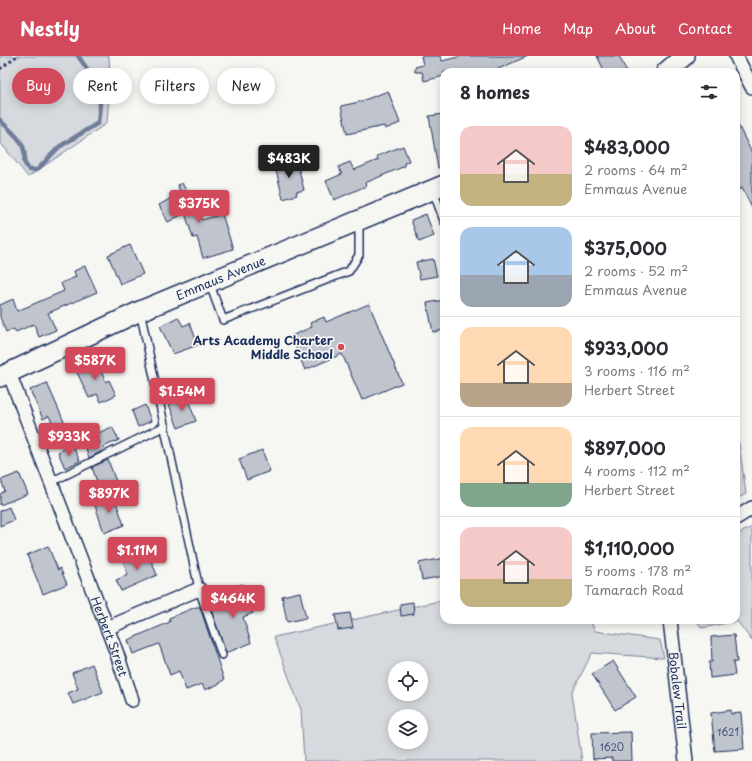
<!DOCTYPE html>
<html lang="en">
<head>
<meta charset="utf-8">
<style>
	body { margin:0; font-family:"Playpen Sans",sans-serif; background:#f2f2f3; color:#2b2b33; height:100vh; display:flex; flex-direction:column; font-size:15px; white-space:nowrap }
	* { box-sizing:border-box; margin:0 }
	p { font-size:13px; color:#7c7c81 }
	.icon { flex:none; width:22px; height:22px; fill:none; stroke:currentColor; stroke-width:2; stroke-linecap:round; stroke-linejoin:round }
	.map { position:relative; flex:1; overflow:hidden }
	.panel { position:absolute; left:440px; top:12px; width:300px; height:556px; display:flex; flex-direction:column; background:#fff; border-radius:12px; box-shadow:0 2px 10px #0003 }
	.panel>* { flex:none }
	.top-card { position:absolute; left:12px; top:12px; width:368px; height:36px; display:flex; gap:8px }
	.tools { position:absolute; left:388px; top:605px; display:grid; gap:8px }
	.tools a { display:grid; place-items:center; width:40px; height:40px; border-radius:50%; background:#fff; box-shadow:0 2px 10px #0003; font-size:20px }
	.price { position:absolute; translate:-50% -34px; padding:0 9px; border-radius:4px; background:#d1495b; color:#fff; font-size:13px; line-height:26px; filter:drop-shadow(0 1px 2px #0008) }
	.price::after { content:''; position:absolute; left:50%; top:24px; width:12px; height:9px; margin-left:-6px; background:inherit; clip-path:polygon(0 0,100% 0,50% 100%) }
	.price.on { background:#222; color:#fff }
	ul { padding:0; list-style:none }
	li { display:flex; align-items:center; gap:12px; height:100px; padding:0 20px }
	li+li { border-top:1px solid #e1e1e2 }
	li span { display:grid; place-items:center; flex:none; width:112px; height:80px; border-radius:12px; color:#555 }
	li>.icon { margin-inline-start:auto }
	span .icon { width:48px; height:48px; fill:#fffc; stroke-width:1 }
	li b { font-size:17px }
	h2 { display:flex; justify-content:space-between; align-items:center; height:48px; padding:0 20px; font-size:17px }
	.pill { padding:0 14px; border-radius:18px; background:#fff; box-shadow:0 2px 10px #0003; font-size:14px; line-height:36px }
	.pill.on { background:#d1495b; color:#fff }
	header { display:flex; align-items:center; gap:24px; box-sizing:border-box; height:56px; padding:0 20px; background:#d1495b; color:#fff }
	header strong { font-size:19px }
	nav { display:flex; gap:22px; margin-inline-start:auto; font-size:14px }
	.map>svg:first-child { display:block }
	.green { fill:#d6d9dd; stroke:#78849e; fill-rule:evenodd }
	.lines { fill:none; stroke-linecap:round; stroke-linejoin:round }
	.stream { stroke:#717e99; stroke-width:4.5 }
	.building { fill:#c0c4cd; stroke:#1b2f5e }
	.lane-casing { stroke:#1b2f5e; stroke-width:10 }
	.street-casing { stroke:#1b2f5e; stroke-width:16 }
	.secondary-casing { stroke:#1b2f5e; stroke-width:22 }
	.path { stroke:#1b2f5e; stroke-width:2.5; stroke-dasharray:3 3; stroke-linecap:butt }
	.lane { stroke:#f6f6f2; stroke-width:7 }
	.street { stroke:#f6f6f2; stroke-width:13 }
	.secondary { stroke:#f6f6f2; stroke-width:19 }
	.poi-dot { fill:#d1495b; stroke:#f6f6f2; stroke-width:1.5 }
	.labels { text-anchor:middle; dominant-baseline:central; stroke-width:3.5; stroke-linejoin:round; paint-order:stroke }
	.number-label { font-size:10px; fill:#44547a }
	.street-label { font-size:12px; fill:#1b2f5e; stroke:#f6f6f2 }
	.poi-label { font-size:12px; font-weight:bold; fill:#1b2f5e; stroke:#f6f6f2; text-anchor:end }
</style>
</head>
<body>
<header>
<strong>Nestly</strong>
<nav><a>Home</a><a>Map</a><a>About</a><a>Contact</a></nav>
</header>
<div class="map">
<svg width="752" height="705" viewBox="0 0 752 705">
	<rect width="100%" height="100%" fill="#f6f6f2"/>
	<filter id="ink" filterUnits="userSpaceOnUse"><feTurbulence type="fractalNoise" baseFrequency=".025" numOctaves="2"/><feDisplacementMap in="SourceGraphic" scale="8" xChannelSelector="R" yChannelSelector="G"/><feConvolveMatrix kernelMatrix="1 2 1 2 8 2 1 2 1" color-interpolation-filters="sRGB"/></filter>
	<g filter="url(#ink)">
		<!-- green -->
		<path class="green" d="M0,0H109L110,24L107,67L28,121L0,86Z
			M736,387H739L746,438L736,443Z
			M752,471V585L737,565L702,572L696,564H736V479Z
			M444,544V564H590L595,575L660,584L664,602L592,597L572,637L582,705H304L301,654L274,581ZM395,612H421V638H395ZM395,660H421V686H395Z"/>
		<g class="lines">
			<!-- stream -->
			<path class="stream" d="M0,64C13,78 28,86 24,106L29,114H37L59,91L98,67L101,38L92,20L78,0"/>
		</g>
		<!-- building -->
		<path class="building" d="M421,0H440L442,5L462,0H528L491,16H444V20L424,25L422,16H415V11L423,9Z
			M597,0H619L627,16H605Z
			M388,35L400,67L385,73L384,70L347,78L341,50L359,46Z
			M444,58V112H438L429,60Z
			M736,65L752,97V152L742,132L736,135Z
			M403,90L409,105L404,107L405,110L365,127L366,130L334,144L326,125L342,118L338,111L350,106L354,114L378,104L377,100Z
			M292,106H297L304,134L296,136L297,139L283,143L275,110Z
			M182,127L202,164L222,158L233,193L203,202L197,181L193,182L185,157L168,166L159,149L180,137L178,129Z
			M426,158L434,180L419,186L411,164Z
			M130,189L143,218L120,228L108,199Z
			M433,203L437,220L420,223L416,206Z
			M85,210L97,236L48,257L56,274L39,281L34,268L16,276L14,273L6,276L0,261V249L13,243L17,255L64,235L61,227L76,221L74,215Z
			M444,244V274L433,276L427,247Z
			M369,248L402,327L362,344L342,298L305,314L291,280L312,271L310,267L324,261L326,266Z
			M178,261L183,270L190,267L198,289L173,298L160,270Z
			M95,303L106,326L109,324L116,339L101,346L97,338L89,342L75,312Z
			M47,327L69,377L59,381L49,360L43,363L30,334Z
			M187,341L196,365L178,372L169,348Z
			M145,349L151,365L138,371L132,355Z
			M112,371L119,384L103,391L104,394L89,402L86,393L100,387L96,378Z
			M72,389L80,405L65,412L58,396Z
			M262,394L270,415L247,424L239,403Z
			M108,404L117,428L100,435L92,411Z
			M19,417L28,438L0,449V438L5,435L1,424Z
			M113,437L124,469L104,477L95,449L103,446L101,441Z
			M9,451L14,464L0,470V455Z
			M48,490L58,514L60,512L67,528L43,538L27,499Z
			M147,495L157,519L121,535L116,524L128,519L123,505Z
			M444,502V520L422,524L419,507Z
			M242,528L253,557L243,561L251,587L226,597L209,548L234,538L231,532Z
			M300,536L306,562L287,566L282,540Z
			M413,546L414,558L401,560L400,548Z
			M196,551H200L224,624L220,626L221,627L205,634L202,628L186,634L179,615L170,619L159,588L133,598L128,584L170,566L169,562Z
			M350,557L353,572L338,574L335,559Z
			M734,579L737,606H733L735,619L710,622L709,606H712L711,581Z
			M613,605L636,641L615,654L592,618Z
			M92,608L103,636L73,648L68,637L78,633L72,617Z
			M731,654V658L741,657L744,693L715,695L711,657Z
			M631,676L632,705H612V702L593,703L592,677Z"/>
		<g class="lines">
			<defs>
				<path id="lane" d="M433,134L444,165
					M209,226L223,264L349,215L359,199V166
					M140,255L199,533L222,599
					M51,426L165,370"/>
				<g id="street">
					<path d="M736,0L752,31"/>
					<path id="s1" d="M9,317L116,595L132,644"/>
					<path d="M736,462L752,452"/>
					<path id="s2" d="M670,564L686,705"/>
					<path d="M107,572L199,533"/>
				</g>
				<g id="secondary">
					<path d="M666,16L685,0"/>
					<path id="s3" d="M0,321L140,255L444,129"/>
				</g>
			</defs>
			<!-- lane casing -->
			<use href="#lane" class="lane-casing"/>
			<!-- street casing -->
			<use href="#street" class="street-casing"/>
			<!-- secondary casing -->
			<use href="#secondary" class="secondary-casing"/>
			<!-- path -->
			<path class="path" d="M0,13L17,0"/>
			<!-- lane -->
			<use href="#lane" class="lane"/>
			<!-- street -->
			<use href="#street" class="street"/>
			<!-- secondary -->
			<use href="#secondary" class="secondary"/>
		</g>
	</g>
	<!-- markers -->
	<circle class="poi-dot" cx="341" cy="291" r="4"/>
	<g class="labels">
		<!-- number labels -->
		<g class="number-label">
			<text x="728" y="675">1621</text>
			<text x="612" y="690">1620</text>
		</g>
		<!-- street labels -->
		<g class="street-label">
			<text stroke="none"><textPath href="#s3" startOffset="242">Emmaus Avenue</textPath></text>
			<text stroke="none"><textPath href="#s1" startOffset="282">Herbert Street</textPath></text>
			<text stroke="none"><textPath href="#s2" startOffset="71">Bobalew Trail</textPath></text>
		</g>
		<!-- poi labels -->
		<g class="poi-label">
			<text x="333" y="284">Arts Academy Charter<tspan x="333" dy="14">Middle School</tspan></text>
		</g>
	</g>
</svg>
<div class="tools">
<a><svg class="icon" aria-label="locate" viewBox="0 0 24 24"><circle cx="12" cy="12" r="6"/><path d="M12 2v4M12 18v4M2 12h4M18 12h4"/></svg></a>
<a><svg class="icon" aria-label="layers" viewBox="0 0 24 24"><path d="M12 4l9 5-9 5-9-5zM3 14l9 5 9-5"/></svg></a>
</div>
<b class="price on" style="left:289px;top:123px">$483K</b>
<b class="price" style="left:199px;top:168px">$375K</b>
<b class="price" style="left:95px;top:325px">$587K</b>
<b class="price" style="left:182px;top:356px">$1.54M</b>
<b class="price" style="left:69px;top:401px">$933K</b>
<b class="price" style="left:109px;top:458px">$897K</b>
<b class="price" style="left:137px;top:515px">$1.11M</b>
<b class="price" style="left:233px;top:563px">$464K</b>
<div class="top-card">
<a class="pill on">Buy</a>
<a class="pill">Rent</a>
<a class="pill">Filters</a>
<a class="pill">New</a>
</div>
<section class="panel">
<h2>8 homes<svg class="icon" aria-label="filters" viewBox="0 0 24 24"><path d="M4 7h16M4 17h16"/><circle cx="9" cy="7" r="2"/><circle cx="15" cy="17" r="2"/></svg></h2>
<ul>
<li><span style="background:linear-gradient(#f6c9c9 60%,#c2b280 0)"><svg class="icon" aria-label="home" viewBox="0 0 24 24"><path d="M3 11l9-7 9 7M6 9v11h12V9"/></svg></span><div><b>$483,000</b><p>2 rooms · 64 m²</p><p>Emmaus Avenue</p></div></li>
<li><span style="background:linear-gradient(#a9c7e8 60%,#9aa5b1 0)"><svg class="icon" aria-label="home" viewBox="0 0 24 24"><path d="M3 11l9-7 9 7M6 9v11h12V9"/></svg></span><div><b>$375,000</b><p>2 rooms · 52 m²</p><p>Emmaus Avenue</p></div></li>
<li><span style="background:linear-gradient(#ffd9b3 70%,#b9a48a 0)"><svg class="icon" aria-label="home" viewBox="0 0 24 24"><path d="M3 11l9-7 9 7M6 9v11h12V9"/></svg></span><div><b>$933,000</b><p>3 rooms · 116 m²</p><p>Herbert Street</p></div></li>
<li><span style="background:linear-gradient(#ffd9b3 70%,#7fa58c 0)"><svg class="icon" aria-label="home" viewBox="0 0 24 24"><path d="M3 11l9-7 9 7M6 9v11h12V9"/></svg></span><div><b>$897,000</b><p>4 rooms · 112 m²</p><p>Herbert Street</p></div></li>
<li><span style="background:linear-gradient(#f6c9c9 65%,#c2b280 0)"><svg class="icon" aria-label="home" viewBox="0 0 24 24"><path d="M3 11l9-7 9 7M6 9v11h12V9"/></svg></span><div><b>$1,110,000</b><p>5 rooms · 178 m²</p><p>Tamarach Road</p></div></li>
</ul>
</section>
</div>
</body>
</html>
